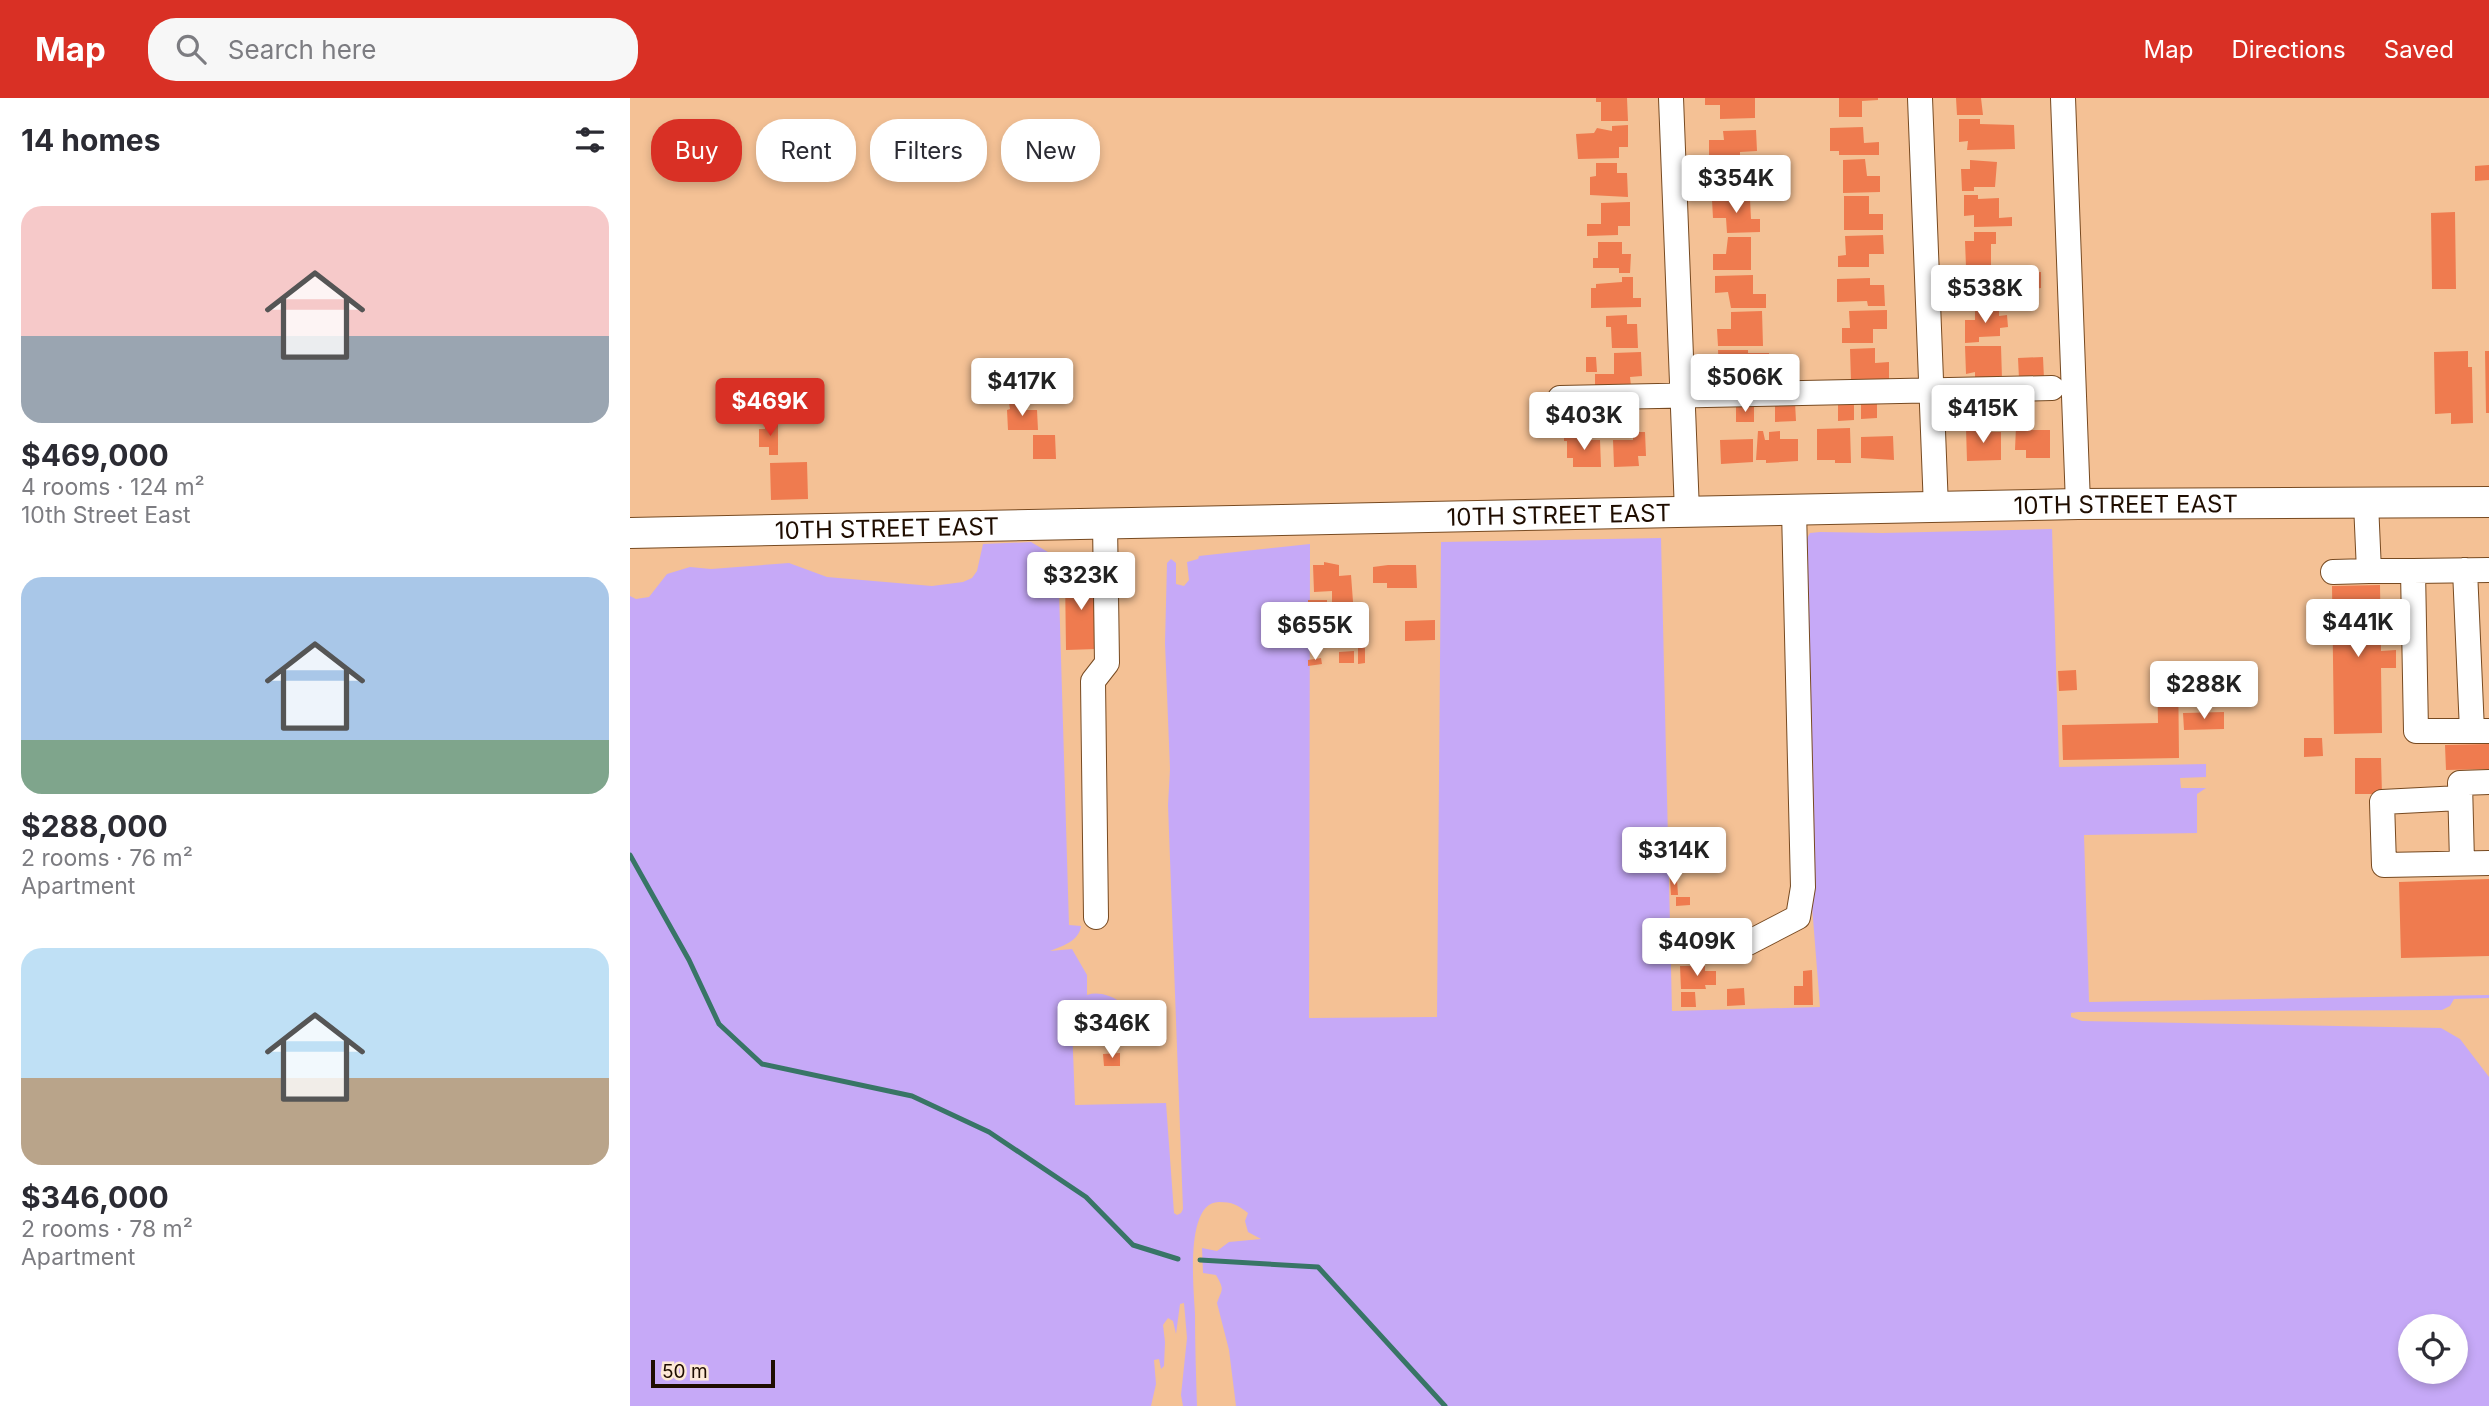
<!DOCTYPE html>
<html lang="en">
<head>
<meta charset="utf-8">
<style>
	body { margin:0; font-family:Inter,sans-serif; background:#f7f7f7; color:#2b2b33; height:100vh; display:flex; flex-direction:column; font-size:26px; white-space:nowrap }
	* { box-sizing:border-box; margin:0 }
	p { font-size:23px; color:#7c7c81 }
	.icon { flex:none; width:38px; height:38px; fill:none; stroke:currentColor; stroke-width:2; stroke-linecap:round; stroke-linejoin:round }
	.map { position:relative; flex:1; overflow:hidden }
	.details { display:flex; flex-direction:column; background:#fff; width:630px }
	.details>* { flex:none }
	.top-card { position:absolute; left:21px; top:21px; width:665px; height:63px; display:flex; gap:14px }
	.controls { position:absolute; left:1768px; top:1216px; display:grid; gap:14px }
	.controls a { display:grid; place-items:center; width:70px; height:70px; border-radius:50%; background:#fff; box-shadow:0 4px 10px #0003; font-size:35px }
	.scale { position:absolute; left:21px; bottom:18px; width:124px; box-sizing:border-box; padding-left:7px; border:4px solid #1f0d00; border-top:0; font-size:19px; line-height:24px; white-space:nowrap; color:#1f0d00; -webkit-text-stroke:5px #fee9d7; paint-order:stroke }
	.price { position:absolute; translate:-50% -60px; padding:0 16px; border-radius:7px; background:#fff; color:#222; font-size:23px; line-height:46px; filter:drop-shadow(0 2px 4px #0008) }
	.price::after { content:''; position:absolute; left:50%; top:42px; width:21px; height:16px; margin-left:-10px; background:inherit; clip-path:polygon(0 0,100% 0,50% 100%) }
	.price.selected { background:#d93025; color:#fff }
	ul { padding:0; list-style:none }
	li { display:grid; align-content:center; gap:14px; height:371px; padding:0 21px }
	li span { display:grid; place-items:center; height:217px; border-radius:21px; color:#555 }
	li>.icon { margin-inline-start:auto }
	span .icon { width:126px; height:126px; fill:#fffc; stroke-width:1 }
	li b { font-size:30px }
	h2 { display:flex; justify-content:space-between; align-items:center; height:84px; padding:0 21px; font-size:30px }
	.tag { padding:0 24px; border-radius:28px; background:#fff; box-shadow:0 4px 10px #0003; font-size:24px; line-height:63px }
	.tag.selected { background:#d93025; color:#fff }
	header { display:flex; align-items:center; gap:42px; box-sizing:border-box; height:98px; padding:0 35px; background:#d93025; color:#fff }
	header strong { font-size:33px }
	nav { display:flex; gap:38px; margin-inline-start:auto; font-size:24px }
	.search { width:490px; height:63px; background:#f7f7f7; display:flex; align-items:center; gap:18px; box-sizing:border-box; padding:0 24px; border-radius:28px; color:#7c7c81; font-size:26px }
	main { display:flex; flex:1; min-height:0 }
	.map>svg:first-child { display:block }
	.green { fill:#c6a9f7; fill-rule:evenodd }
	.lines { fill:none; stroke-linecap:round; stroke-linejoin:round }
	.stream { stroke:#387566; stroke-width:5 }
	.building { fill:#ef7b4f }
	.minor-casing { stroke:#774a21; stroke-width:26 }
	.major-casing { stroke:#774a21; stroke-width:32 }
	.minor { stroke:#fff; stroke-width:24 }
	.major { stroke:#fff; stroke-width:30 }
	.labels { text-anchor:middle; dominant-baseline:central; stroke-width:7; stroke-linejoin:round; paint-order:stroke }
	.street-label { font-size:24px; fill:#1f0d00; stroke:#fee9d7 }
</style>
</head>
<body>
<header>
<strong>Map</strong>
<div class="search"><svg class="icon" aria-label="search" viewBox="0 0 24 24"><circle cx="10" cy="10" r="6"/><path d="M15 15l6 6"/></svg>Search here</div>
<nav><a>Map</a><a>Directions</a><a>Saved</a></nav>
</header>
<main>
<section class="details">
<h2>14 homes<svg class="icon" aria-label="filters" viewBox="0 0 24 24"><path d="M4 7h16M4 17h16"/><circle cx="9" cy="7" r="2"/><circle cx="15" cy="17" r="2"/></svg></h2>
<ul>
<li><span style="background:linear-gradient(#f6c9c9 60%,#9aa5b1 0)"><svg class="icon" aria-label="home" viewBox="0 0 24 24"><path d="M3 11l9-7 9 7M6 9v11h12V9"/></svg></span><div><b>$469,000</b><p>4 rooms · 124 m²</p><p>10th Street East</p></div></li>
<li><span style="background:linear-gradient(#a9c7e8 75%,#7fa58c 0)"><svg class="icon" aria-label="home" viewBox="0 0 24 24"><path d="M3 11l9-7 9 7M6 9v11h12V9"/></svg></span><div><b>$288,000</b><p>2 rooms · 76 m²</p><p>Apartment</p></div></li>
<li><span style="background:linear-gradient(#bfe0f5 60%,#b9a48a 0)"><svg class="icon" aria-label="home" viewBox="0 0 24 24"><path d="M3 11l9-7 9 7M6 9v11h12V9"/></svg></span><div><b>$346,000</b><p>2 rooms · 78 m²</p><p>Apartment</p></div></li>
</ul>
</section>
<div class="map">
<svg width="1859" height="1308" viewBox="0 0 1859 1308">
	<rect width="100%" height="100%" fill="#f4c195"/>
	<!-- green -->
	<path class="green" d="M1422,431L1429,669L1576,666V679L1550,680L1551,690H1576L1567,696V735L1454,737L1459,904L1859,897V900L1824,901L1820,908L1812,912L1448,914L1441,915V919L1452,923L1811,930L1830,941L1859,979V1308H606L599,1252L587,1205C592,1190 595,1193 586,1177L573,1175L572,1150L587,1153L599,1144L631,1141L618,1134L615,1123L618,1115C608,1107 602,1104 589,1104C554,1104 564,1193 565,1216C565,1247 566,1277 567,1308H553L551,1297L557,1240L554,1205L550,1206L546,1236L543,1223L538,1220L533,1227L535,1244L534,1268L531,1271L529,1261L524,1262L526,1286L521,1308H0V498L6,501L19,499L37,476L60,469L81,471L159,465L197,479L302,488L333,484L342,480L347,473L353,446L401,444L428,460L439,827L451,828C449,843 433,848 420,853L442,851L457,877V897C478,890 501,910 515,925L442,927L445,1007L536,1005L544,1115L547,1117L551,1115L553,1111L538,707L540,671L535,545L537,465L541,461L546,465V486L554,488L559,482L557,464L568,461L569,458L680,446L679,920L807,919L811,444L1031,440L1042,913L1190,909L1182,808L1175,444L1180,435L1190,434L1253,435ZM1780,1228H1825V1274H1780Z"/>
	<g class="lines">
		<!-- stream -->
		<path class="stream" d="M0,757L59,862L89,926L132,966L282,998L359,1034L456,1099L503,1147L548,1161
			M570,1162L688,1169L815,1308"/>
	</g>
	<!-- building -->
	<path class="building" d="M966,0H997L998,23H971V4H966Z
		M1075,0H1125V20L1090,21V7H1075Z
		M1209,0H1248V2L1232,3V19H1209Z
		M1326,0H1351L1353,17H1327Z
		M1329,21H1350V26L1384,27L1385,51L1337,52L1338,43L1329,44Z
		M998,27V49H989V60L948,61L946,36L964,35L967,30L982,33V28Z
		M1233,29L1234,45L1249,44V57H1209V53H1200V30Z
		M1126,32L1127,53L1110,54V61L1079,60V42H1094L1093,33Z
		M1235,61L1237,78H1250V94L1213,95V62Z
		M1340,62L1367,64L1365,89H1344V93H1332L1331,71H1340Z
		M1095,64H1127L1128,81H1117V97L1081,98V80H1093Z
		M966,65H987V75H997L998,99L960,97V79L966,78Z
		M1859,67V82L1845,83V68Z
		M1334,97H1348V101L1369,100V120L1382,119V128L1344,129V117L1334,118Z
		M1214,98H1239V116H1253V132H1214Z
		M1120,101L1121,121H1130V134L1097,135L1096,120H1083L1082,102Z
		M1000,104V128H988V137L957,138V126H971V105Z
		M1825,114L1826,191H1802L1801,115Z
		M1344,134H1366V146H1361V168L1336,169L1335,143H1344Z
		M1253,137L1254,156H1239V169H1208V158L1216,157L1215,138Z
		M1098,139H1121V172H1083V156H1096Z
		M968,144H992V156H1001L1000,175H989V170H963V160H968Z
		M1361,172V195L1367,194V206H1346V198H1335V173Z
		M1403,174H1411V190L1403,191Z
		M1123,177V196H1136V210H1101L1098,194L1085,195V178Z
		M992,179H1003V200H1011V209L961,210V190H966V186L992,184Z
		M1240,180V187H1254L1255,208H1238L1237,203L1207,204V181Z
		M1345,211H1369V218L1377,217L1378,229L1370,230V238L1349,239V244L1335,245V222H1345Z
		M1257,212V231H1243V245H1212V230H1220L1219,213Z
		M1132,213L1133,248H1088L1087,231H1101V214Z
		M997,217V226H1007L1008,250H982L981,229H976V218Z
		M1335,248H1371L1372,281L1345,282V274L1336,276Z
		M1245,250V265L1259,264V282L1221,283L1220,251Z
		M1088,252H1118V255H1139L1140,280H1104V271L1089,272Z
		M1838,253V269H1842L1843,325L1821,326V315L1805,316L1804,254Z
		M1855,253H1859V315H1856Z
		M1011,254L1012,278L1000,279L1001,288L965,287V276H984V255Z
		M956,259H966L967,274H956Z
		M1413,259L1414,281H1389L1388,260Z
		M394,304V312H407L408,332H378L377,312L380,311L379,305Z
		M1145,304H1165L1166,323L1145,324Z
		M1224,304V322L1208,323V305Z
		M1231,305H1247V320L1231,321Z
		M1106,307H1124V324H1106Z
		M976,308H1005V314H976Z
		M135,324H148V357H139V349H129V331H135Z
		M1386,328L1400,329V332H1420V360H1396V352H1385Z
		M1220,330L1221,365H1205V362H1187V331Z
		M1336,330H1349V334H1371V362L1337,363Z
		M1128,333H1133L1135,342H1139V334L1150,333V341H1168V363L1136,365V362H1126Z
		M1003,334H1015L1016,358H1008L1009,368L984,369L983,342H1003Z
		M403,337H425L426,361H403Z
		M948,338V342H970L971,369H943V360H937V343H934V339Z
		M1263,338L1264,362L1231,360V339Z
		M1123,341V364L1091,366L1090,342Z
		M177,364L178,401L141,402L140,365Z
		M694,464L709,467V478L721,477L724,517L705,515V511H702V493L684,494L683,467H694Z
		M758,467H786L787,490H757V485H743V469Z
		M465,475L467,551L436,552L435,476Z
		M1750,487L1751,553L1766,552V570H1751L1752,635L1704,636L1702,488Z
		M678,502H697V518H678Z
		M805,522V542L775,543V523Z
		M728,548H735V565L728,566Z
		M724,553V565H709V554Z
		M691,560L692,566L678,568V562Z
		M1527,565H1548L1549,660L1433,662L1432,627L1528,625Z
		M1446,572L1447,592L1429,593L1428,573Z
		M1594,614V631L1554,632L1553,615Z
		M1674,640H1692L1693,658L1674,659Z
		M1859,646V671L1816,672L1815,647Z
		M1725,660H1751L1752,696H1725Z
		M1040,781H1047L1048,797H1041Z
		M1859,781V858L1771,860L1769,784Z
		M1046,799H1060V807L1046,808Z
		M1050,868H1075V873H1086V887H1075L1076,891H1051Z
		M1182,872L1183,907H1164V888H1173V873Z
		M1114,890L1115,907L1097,908V891Z
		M1051,894H1065L1066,909H1051Z
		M490,955V968H474L473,956Z"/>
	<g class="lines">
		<defs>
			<path id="minor" d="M1041,0L1057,414
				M1290,0L1306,410
				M1433,0L1448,406
				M930,300L1422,290
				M1736,405L1739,473H1783L1786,633H1859
				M1835,472L1842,633
				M1783,473L1859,472
				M1703,474L1739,473
				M1830,700L1752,704L1754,767L1859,765
				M1832,764L1830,685L1859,684
				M466,819L463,583L477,565L475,425
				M1088,853L1118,845L1168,819L1173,789L1164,412"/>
			<g id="major">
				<path id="s1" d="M0,435L1448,406L1859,404"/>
			</g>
		</defs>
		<!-- minor casing -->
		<use href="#minor" class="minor-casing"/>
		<!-- major casing -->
		<use href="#major" class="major-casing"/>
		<!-- minor -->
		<use href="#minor" class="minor"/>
		<!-- major -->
		<use href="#major" class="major"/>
	</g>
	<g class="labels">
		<!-- street labels -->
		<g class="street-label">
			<text stroke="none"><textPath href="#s1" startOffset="1496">10TH STREET EAST</textPath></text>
			<text stroke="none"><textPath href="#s1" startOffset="929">10TH STREET EAST</textPath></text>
			<text stroke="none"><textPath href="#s1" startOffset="257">10TH STREET EAST</textPath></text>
		</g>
	</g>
</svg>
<div class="controls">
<a><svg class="icon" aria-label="locate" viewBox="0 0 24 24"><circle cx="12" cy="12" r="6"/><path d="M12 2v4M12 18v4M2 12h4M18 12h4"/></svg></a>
</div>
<div class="scale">50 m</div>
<b class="price" style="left:1106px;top:117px">$354K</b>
<b class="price" style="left:1355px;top:227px">$538K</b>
<b class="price" style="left:1115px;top:316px">$506K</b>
<b class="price" style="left:392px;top:320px">$417K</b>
<b class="price selected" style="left:140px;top:340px">$469K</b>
<b class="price" style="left:1353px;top:347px">$415K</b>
<b class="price" style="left:954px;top:354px">$403K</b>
<b class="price" style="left:451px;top:514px">$323K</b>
<b class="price" style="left:1728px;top:561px">$441K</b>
<b class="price" style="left:685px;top:564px">$655K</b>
<b class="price" style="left:1574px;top:623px">$288K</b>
<b class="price" style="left:1044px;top:789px">$314K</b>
<b class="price" style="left:1067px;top:880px">$409K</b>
<b class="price" style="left:482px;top:962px">$346K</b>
<div class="top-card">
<a class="tag selected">Buy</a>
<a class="tag">Rent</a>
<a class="tag">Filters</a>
<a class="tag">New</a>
</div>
</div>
</main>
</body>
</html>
